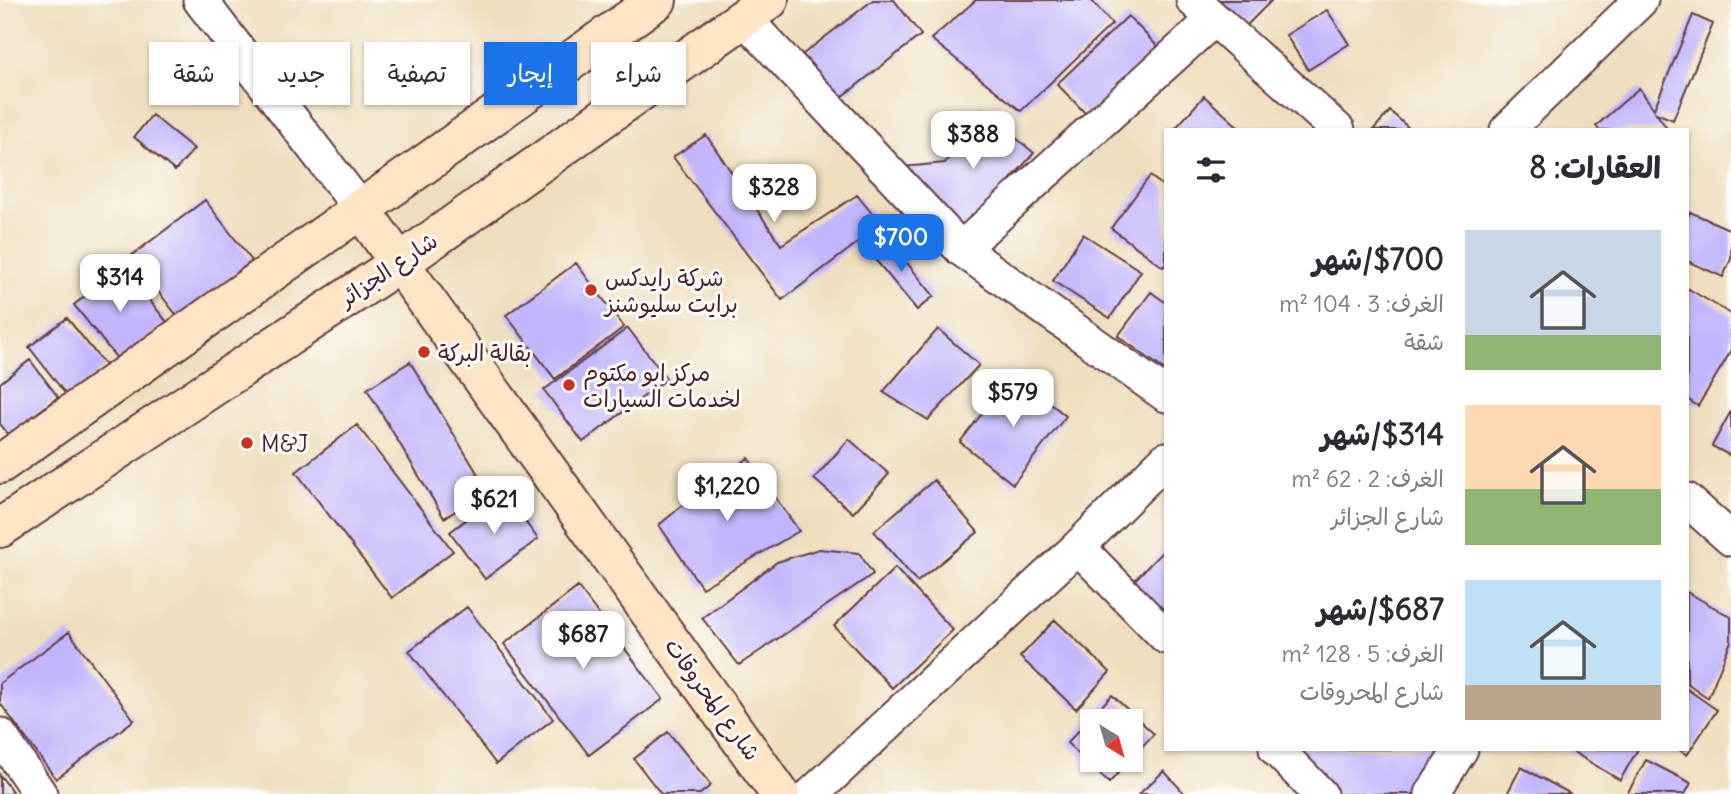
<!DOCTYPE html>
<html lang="ar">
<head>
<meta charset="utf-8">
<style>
	body { margin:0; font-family:Delius,"Playpen Sans Arabic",sans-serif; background:#f7f7f7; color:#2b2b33; direction:rtl; height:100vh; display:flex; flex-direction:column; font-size:26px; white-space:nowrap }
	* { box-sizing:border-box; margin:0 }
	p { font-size:23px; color:#7c7c81 }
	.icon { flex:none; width:38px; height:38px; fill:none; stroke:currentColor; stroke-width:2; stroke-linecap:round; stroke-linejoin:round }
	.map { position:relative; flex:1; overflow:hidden; direction:ltr }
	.details { position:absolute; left:1164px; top:128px; width:525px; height:623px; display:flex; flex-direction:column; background:#fff; border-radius:0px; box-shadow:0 2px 5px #0004; direction:rtl }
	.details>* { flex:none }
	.banner { position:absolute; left:21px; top:42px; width:665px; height:63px; direction:rtl; display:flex; gap:14px }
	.needle { width:46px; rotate:143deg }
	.fabs { position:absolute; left:1080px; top:709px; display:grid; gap:14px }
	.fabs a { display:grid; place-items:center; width:63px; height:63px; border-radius:0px; background:#fff; box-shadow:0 2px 5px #0004; font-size:35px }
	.price { position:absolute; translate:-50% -60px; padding:0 16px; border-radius:14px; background:#fff; color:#222; font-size:23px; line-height:46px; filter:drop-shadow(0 2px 4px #0008) }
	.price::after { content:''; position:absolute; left:50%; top:42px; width:21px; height:16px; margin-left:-10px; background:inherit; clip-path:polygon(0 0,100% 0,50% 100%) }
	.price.on { background:#1a73e8; color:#fff }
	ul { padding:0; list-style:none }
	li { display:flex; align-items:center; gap:21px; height:175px; padding:0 28px }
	li span { display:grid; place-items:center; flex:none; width:196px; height:140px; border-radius:0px; color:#555 }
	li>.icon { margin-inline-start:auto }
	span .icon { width:84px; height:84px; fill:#fffc; stroke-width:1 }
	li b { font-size:30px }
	h2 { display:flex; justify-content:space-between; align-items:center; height:84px; padding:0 28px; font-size:30px }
	.chip { padding:0 24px; border-radius:0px; background:#fff; box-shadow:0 2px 5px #0004; font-size:24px; line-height:63px }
	.chip.on { background:#1a73e8; color:#fff }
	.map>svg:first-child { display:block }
	.building { fill:#c2b7fc }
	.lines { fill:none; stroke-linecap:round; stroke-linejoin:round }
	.street-casing { stroke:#633c41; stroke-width:37 }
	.secondary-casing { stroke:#633c41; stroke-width:42 }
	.street { stroke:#fff; stroke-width:33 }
	.secondary { stroke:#fde5c5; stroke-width:38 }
	.poi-dot { fill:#c8321e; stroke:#fdfcf7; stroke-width:2.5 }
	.labels { text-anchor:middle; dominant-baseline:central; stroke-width:6; stroke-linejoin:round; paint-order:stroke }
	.street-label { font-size:23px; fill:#4a1f2b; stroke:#fdfcf7 }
	.poi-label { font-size:23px; fill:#4a1f2b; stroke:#fdfcf7; text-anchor:start }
</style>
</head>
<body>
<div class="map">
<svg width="1731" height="794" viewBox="0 0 1731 794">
	<rect width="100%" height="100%" fill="#fdfcf7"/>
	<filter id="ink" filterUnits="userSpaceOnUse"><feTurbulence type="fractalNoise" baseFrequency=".0143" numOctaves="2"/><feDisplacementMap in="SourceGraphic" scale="14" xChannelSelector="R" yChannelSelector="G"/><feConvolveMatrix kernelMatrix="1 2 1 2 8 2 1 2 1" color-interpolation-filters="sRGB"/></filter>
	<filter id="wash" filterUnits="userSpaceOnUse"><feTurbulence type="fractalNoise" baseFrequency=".00686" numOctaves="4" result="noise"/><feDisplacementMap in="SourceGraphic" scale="28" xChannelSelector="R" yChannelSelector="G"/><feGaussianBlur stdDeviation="1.57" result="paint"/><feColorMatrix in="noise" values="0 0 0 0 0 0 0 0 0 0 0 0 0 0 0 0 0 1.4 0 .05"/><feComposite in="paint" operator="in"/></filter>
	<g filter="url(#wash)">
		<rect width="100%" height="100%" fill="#eedebd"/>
		<g id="blocks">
			<!-- building -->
			<path class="building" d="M873,0H894L921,35L833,104L798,58Z
				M976,0H1091L1112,24L1021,111L931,39Z
				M1219,0H1272L1246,26Z
				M1327,10L1349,44L1308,70L1286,35Z
				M1693,15L1713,24L1673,120L1656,113L1668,130H1599L1596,126L1639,88L1654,109Z
				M1128,16L1165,54L1094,122L1057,84Z
				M1204,96L1242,130H1174Z
				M982,109L1034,153L963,234L902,167L945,163Z
				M1390,111L1411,130H1373Z
				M152,115L194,149L175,171L134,137Z
				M706,135L781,245L857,195L881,225L782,300L673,157Z
				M1150,176L1166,188V264L1163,267L1111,228Z
				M205,200L252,261L178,317L131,256Z
				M1690,212L1731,230V259L1723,277L1687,261V219Z
				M1083,234L1141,271L1110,318L1053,281Z
				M886,237L934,296L917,310L869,252Z
				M576,263L624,327L555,379L506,315Z
				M122,266L167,322L119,361L74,305Z
				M1687,288L1731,314V351L1698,406L1687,399Z
				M1151,292L1166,303V371L1118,336Z
				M67,318L106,366L68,397L29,347Z
				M628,328L667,379L583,442L544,390Z
				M938,329L979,365L928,420L883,392Z
				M30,360L58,397L9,435L0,424V383Z
				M410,362L488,491L444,518L367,389Z
				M1013,374L1066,416L1013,484L960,442Z
				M1731,411V456L1712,446Z
				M357,425L453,551L392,598L296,472Z
				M849,439L889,474L853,513L814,479Z
				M748,458L799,531L702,588L659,525L688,501L684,489L712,471L720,480Z
				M934,480L978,532L917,582L874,531Z
				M503,492L538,539L485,579L450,532Z
				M1166,548V637L1117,598Z
				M819,549L859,553L873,574L739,665L702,618L777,562Z
				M895,568L953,630L892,688L834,626Z
				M578,587L663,699L589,755L504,644Z
				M1687,592L1731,617V641L1708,698L1687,683Z
				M467,607L553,719L496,764L409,651Z
				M1055,620L1110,672L1076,709L1020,657Z
				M69,632L134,720L56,779L0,703V683Z
				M1687,689L1717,710L1687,755L1678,749H1687Z
				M1112,695L1154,734L1130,759V721H1092V760H1130L1109,783L1067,743Z
				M668,732L711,785L700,794H661L634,759Z
				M1277,749H1451L1416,794H1322Z
				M1568,749H1638L1620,780Z
				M1646,760L1691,783L1685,794H1627Z
				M1521,767L1571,794H1507Z
				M1164,771L1185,794H1139Z
				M0,775L14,794H0Z"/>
		</g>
	</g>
	<g filter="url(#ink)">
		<use href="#blocks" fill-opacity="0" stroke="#633c41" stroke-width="2"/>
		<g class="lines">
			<defs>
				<path id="street" d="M200,0L360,208
					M1193,0L1338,130
					M744,18L961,249L1166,395
					M1507,130L1641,0
					M961,249L1214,19
					M1687,500L1731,539
					M1078,547L1166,637
					M0,735L40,794
					M1276,749L1320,794
					M812,794L1078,547L1166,459
					M1432,794L1461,749"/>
				<path id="secondary" d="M360,208L780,794
					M0,464L657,0
					M0,528L401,262L769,0"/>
			</defs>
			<!-- street casing -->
			<use href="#street" class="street-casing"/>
			<!-- secondary casing -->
			<use href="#secondary" class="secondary-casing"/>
			<!-- street -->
			<use href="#street" class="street"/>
			<!-- secondary -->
			<use href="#secondary" class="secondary"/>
		</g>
	</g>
	<!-- markers -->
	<g class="poi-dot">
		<circle cx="591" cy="290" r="7"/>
		<circle cx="424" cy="352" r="7"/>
		<circle cx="569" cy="385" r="7"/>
		<circle cx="247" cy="443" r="7"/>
	</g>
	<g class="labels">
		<!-- street labels -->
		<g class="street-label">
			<text transform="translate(388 269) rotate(-34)">شارع الجزائر</text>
			<text transform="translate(713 699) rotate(54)">شارع المحروقات</text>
		</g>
		<!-- poi labels -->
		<g class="poi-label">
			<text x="605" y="277">شركة رايدكس<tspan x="605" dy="26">برايت سليوشنز</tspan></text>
			<text x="438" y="352">بقالة البركة</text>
			<text x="583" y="372">مركز ابو مكتوم<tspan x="583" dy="26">لخدمات السيارات</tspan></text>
			<text x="261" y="443">M&amp;J</text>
		</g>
	</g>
</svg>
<div class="fabs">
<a><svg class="needle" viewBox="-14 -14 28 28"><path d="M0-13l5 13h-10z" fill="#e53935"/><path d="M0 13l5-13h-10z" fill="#7c7c81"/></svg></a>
</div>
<b class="price" style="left:973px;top:171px">$388</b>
<b class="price" style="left:774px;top:224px">$328</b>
<b class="price on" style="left:901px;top:274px">$700</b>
<b class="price" style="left:120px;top:314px">$314</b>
<b class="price" style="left:1013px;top:429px">$579</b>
<b class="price" style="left:727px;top:523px">$1,220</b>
<b class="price" style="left:494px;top:536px">$621</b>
<b class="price" style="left:583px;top:671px">$687</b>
<div class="banner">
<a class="chip">شراء</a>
<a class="chip on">إيجار</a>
<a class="chip">تصفية</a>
<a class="chip">جديد</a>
<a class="chip">شقة</a>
</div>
<section class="details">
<h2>العقارات: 8<svg class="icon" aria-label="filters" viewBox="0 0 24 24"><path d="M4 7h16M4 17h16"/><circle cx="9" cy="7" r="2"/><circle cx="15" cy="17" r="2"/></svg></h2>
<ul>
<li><span style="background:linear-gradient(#c9d6e8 75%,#8fb573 0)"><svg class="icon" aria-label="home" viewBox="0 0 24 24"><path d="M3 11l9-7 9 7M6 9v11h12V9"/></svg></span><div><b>$700/شهر</b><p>الغرف: 3 · 104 m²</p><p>شقة</p></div></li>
<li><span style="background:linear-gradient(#ffd9b3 60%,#8fb573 0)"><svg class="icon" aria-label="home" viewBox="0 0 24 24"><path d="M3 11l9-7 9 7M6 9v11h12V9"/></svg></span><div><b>$314/شهر</b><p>الغرف: 2 · 62 m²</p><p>شارع الجزائر</p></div></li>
<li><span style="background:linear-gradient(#bfe0f5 75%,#b9a48a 0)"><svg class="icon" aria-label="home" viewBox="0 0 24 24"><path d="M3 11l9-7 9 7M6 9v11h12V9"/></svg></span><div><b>$687/شهر</b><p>الغرف: 5 · 128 m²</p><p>شارع المحروقات</p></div></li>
</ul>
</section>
</div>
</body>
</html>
